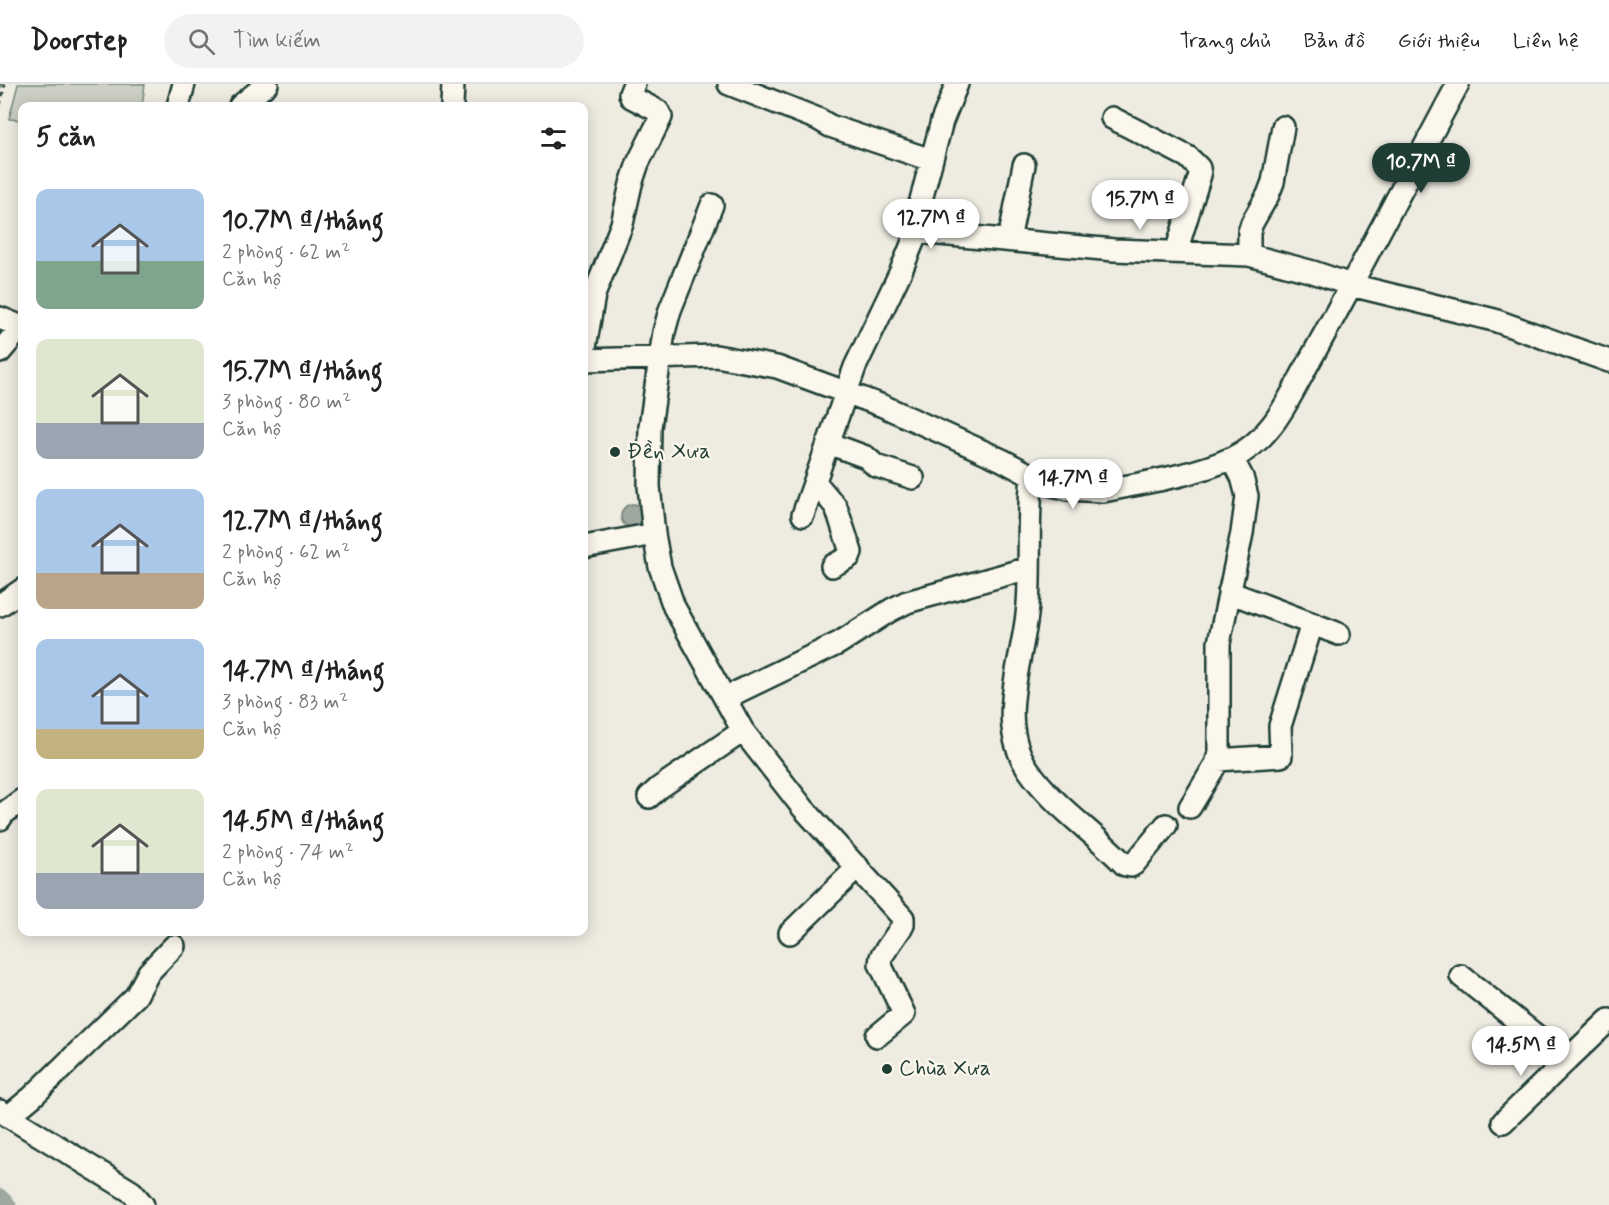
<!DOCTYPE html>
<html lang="vi">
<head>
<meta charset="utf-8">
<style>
	body { margin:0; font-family:Mynerve,sans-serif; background:#f2f2f2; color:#222; height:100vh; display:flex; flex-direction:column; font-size:22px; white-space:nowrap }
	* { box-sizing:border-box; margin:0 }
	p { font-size:20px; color:#767676 }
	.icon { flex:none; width:33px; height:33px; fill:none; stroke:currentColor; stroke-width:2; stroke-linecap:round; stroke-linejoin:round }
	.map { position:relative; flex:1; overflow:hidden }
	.side { position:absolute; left:18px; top:18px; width:570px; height:834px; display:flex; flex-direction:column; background:#fff; border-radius:12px; box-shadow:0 3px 15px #0003 }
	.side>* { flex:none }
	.price { position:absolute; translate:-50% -51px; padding:0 14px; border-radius:21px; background:#fff; color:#222; font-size:20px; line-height:39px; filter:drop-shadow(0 2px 3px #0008) }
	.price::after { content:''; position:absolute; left:50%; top:36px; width:18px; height:14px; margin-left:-9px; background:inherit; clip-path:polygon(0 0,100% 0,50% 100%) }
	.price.active { background:#1f3d34; color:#fff }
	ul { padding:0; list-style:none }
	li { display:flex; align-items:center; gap:18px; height:150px; padding:0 18px }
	li span { display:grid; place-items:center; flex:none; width:168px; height:120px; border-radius:12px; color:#555 }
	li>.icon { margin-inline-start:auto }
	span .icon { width:72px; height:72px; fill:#fffc; stroke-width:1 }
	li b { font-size:26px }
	h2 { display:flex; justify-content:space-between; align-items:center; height:72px; padding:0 18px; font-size:26px }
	header { display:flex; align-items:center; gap:36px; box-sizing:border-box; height:84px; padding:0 30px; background:#fff; border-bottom:2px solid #e0e0e0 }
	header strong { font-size:28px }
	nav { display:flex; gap:33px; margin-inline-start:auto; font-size:21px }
	.search { width:420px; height:54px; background:#f2f2f2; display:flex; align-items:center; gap:15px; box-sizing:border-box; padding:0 21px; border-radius:33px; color:#767676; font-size:22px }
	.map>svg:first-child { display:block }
	.green { fill:#cbcfc4; stroke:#75867c; stroke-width:1.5 }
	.water { fill:#9fa89f; stroke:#6c7d74; stroke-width:1.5 }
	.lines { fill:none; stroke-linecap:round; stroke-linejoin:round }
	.stream { stroke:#6c7d74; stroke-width:4.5 }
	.canal { stroke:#9fa89f; stroke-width:15 }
	.minor-casing { stroke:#1f3d34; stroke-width:26 }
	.path { stroke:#1f3d34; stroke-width:3; stroke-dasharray:4.5 4.5; stroke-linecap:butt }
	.minor { stroke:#fbf7ec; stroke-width:21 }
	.poi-dot { fill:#1f3d34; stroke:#fbf7ec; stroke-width:2 }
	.labels { text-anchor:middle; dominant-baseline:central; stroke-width:4.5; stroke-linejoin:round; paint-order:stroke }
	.poi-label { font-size:22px; fill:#1f3d34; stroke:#fbf7ec; text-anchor:start }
</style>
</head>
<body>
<header>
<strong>Doorstep</strong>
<div class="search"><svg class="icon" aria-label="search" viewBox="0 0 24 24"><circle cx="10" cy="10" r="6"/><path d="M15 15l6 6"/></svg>Tìm kiếm</div>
<nav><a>Trang chủ</a><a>Bản đồ</a><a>Giới thiệu</a><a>Liên hệ</a></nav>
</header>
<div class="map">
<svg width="1609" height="1121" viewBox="0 0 1609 1121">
	<rect width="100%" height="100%" fill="#eeece1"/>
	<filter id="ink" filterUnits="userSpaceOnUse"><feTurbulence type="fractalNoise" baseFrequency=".0167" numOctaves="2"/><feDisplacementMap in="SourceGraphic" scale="12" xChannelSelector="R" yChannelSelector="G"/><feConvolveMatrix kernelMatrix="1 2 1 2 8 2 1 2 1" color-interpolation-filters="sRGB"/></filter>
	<g filter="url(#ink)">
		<!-- green -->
		<path class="green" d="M18,0H145L142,22H22V36L9,35Z"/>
		<!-- water -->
		<path class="water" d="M621 432a12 12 0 1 1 24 0a12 12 0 1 1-24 0Z"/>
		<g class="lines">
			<!-- stream -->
			<path class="stream" d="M0,2L1,0"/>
			<!-- canal -->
			<path class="canal" d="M0,1112L9,1121"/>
			<defs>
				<path id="minor" d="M729,0L818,35L830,42L931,76
					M178,22L184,0
					M240,22L267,0
					M452,22L453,0
					M1112,34L1188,73L1199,84L1200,91L1176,168
					M712,121L670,226L664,248L657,295L650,343L649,402L654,450L660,483L674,523L743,647L803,724L903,834V841L881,873L880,880L904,930L877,952
					M917,148L1114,166L1249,171L1313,188L1351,201L1458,0
					M1009,156L1024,81
					M1249,171V148L1252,139L1268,111L1273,98L1283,43
					M0,234L22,243
					M0,268L22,242
					M584,269L594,211L622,140L631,100L638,79L661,33L658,27L631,13L630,10L634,0
					M584,276L716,272L777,283L883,322L1002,376L1045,399L1068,405L1103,407C1146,398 1192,392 1232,374C1272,356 1289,314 1309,278C1323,253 1337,227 1351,201L1494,236L1609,277
					M828,359L866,373L876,382L913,394
					M1032,393C1027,435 1031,478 1028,520C1025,574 994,635 1028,685C1053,722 1094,748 1125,781L1131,782L1134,780L1166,741
					M815,398L836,423L851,468L849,473L832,482
					M803,431L855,283L901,187L917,148V131L942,37L957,0
					M584,463L654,450
					M1229,508L1339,550
					M0,521L22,506
					M725,614L839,559L891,526L907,518L1029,484
					M1217,676L1281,672L1280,642L1312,540
					M649,713L659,704L743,647
					M1190,723L1216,680L1219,670V559L1242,449L1247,412L1242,393L1232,374
					M0,735L3,730L22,716
					M790,849L858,783
					M1461,892L1567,976L1609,936
					M0,1027L132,1108L143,1121
					M9,1032L32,1013L136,912L149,888L174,862
					M1503,1038L1567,976"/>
			</defs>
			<!-- minor casing -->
			<use href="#minor" class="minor-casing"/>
			<!-- path -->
			<path class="path" d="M0,21L5,0"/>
			<!-- minor -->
			<use href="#minor" class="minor"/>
		</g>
	</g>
	<!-- markers -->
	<g class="poi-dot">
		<circle cx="615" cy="368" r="6"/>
		<circle cx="887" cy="985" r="6"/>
	</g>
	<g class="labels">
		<!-- poi labels -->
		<g class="poi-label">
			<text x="627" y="368">Đền Xưa</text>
			<text x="899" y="985">Chùa Xưa</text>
		</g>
	</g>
</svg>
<b class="price active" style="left:1421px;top:110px">10.7M ₫</b>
<b class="price" style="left:1140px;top:147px">15.7M ₫</b>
<b class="price" style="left:931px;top:166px">12.7M ₫</b>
<b class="price" style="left:1073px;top:426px">14.7M ₫</b>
<b class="price" style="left:1521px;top:993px">14.5M ₫</b>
<section class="side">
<h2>5 căn<svg class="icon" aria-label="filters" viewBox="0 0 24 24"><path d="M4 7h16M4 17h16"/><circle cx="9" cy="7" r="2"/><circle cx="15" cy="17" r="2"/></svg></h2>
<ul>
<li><span style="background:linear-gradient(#a9c7e8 60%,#7fa58c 0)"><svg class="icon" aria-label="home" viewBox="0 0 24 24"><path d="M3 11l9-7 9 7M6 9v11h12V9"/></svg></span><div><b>10.7M ₫/tháng</b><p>2 phòng · 62 m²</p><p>Căn hộ</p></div></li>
<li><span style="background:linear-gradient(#dfe7d0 70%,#9aa5b1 0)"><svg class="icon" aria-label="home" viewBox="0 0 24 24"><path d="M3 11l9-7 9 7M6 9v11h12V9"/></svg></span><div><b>15.7M ₫/tháng</b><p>3 phòng · 80 m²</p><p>Căn hộ</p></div></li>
<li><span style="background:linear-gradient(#a9c7e8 70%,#b9a48a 0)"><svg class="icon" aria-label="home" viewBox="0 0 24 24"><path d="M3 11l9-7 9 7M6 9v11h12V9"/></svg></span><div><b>12.7M ₫/tháng</b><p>2 phòng · 62 m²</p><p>Căn hộ</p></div></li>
<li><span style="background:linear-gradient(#a9c7e8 75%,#c2b280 0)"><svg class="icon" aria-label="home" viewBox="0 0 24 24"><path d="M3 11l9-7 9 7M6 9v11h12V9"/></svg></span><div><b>14.7M ₫/tháng</b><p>3 phòng · 83 m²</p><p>Căn hộ</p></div></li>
<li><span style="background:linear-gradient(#dfe7d0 70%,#9aa5b1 0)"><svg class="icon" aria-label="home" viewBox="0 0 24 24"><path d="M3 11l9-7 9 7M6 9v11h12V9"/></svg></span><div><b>14.5M ₫/tháng</b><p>2 phòng · 74 m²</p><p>Căn hộ</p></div></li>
</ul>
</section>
</div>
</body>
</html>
